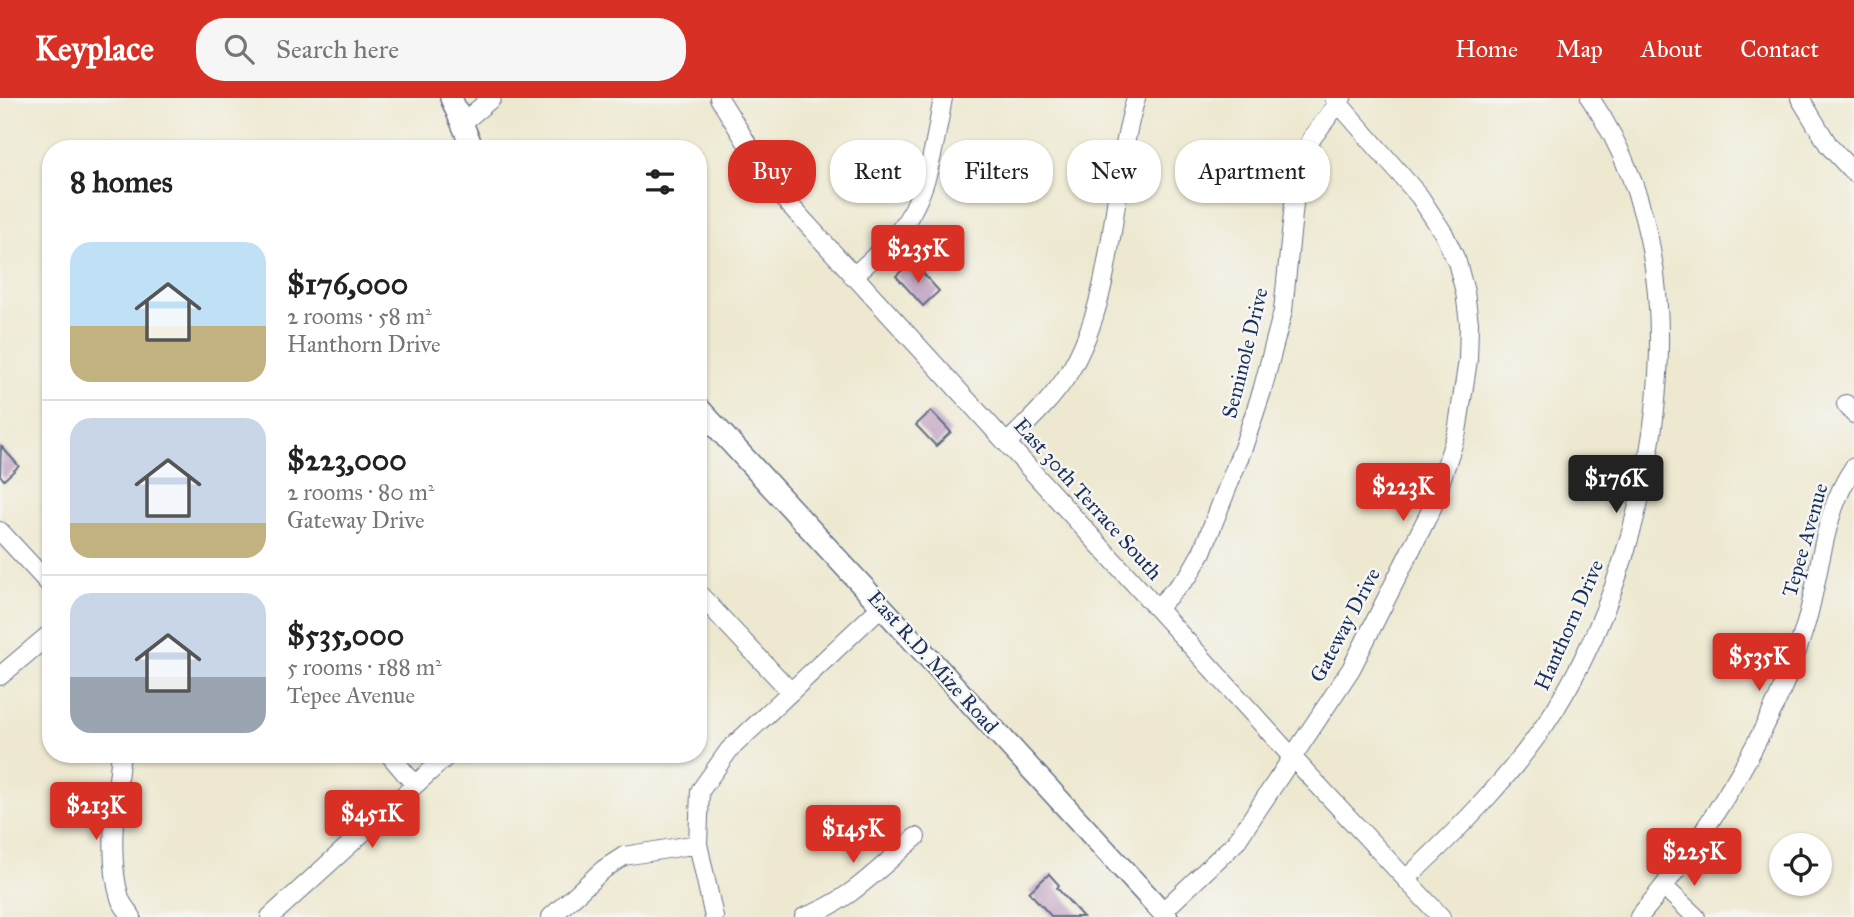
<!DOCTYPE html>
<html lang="en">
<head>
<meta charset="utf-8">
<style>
	body { margin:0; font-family:"IM FELL Great Primer",serif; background:#f6f6f6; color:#222; height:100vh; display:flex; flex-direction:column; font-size:26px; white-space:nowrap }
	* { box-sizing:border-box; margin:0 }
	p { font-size:23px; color:#767676 }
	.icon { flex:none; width:38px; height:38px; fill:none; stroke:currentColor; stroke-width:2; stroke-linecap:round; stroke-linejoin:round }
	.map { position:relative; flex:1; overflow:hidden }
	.panel { position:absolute; left:42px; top:42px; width:665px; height:623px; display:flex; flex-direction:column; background:#fff; border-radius:28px; box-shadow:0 2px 5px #0004 }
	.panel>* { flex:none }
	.banner { position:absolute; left:728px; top:42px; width:665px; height:63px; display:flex; gap:14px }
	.buttons { position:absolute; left:1769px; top:735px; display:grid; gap:14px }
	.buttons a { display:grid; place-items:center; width:63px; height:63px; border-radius:50%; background:#fff; box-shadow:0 2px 5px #0004; font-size:35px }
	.price { position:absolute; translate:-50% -60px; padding:0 16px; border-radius:7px; background:#d93025; color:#fff; font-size:23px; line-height:46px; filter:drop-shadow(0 2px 4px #0008) }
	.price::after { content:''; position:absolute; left:50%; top:42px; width:21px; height:16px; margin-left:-10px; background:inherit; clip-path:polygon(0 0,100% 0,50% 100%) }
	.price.active { background:#222; color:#fff }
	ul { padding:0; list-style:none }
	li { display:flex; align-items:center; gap:21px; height:175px; padding:0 28px }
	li+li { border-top:2px solid #e0e0e0 }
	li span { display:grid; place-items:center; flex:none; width:196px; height:140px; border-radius:21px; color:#555 }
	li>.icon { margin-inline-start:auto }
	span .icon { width:84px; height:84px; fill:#fffc; stroke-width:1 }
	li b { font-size:30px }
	h2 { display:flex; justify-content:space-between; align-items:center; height:84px; padding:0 28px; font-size:30px }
	.tag { padding:0 24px; border-radius:28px; background:#fff; box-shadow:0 2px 5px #0004; font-size:24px; line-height:63px }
	.tag.active { background:#d93025; color:#fff }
	header { display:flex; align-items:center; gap:42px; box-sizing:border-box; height:98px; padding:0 35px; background:#d93025; color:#fff }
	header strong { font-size:33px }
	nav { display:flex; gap:38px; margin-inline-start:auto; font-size:24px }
	.search { width:490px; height:63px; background:#f6f6f6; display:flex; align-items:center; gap:18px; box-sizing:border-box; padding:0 24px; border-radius:28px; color:#767676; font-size:26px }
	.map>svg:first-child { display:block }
	.building { fill:#bb9abd }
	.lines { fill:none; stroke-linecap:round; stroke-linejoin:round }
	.minor-casing { stroke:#647086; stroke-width:20 }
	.major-casing { stroke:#647086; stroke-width:24 }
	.minor { stroke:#fff; stroke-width:18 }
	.major { stroke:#fff; stroke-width:21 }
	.labels { text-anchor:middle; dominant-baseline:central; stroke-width:5; stroke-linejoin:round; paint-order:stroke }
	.street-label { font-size:21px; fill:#1b2f5e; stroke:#f6f6f2 }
</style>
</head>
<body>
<header>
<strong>Keyplace</strong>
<div class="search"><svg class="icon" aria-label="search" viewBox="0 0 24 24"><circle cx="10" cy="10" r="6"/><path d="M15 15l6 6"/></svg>Search here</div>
<nav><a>Home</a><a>Map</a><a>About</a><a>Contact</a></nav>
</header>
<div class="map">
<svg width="1854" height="819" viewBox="0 0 1854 819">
	<rect width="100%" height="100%" fill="#f6f6f2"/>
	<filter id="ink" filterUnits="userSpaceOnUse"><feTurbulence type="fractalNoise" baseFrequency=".0143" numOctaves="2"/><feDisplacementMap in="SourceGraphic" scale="14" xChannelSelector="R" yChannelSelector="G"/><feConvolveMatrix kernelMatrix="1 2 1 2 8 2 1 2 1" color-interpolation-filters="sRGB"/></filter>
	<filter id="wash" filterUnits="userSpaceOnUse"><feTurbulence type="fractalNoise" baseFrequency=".00686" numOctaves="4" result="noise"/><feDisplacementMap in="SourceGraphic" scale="28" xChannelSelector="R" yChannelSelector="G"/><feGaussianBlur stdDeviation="1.57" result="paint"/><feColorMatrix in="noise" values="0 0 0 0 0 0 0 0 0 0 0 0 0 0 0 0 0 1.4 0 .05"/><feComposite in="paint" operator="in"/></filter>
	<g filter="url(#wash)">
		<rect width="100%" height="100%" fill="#ede8cf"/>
		<g id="blocks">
			<!-- building -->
			<path class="building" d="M909,166L918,176L921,173L939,193L923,208L896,178Z
				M931,313L951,334L936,348L916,327Z
				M1,348L19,368L4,382L0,377Z
				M1049,776L1059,787L1057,790L1083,819H1052L1029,794Z"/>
		</g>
	</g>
	<g filter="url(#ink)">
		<use href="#blocks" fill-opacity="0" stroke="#647086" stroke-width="2"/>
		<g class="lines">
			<defs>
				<path id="minor" d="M719,0L776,92L1293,660L1441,819
					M1800,0L1829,48L1854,75
					M462,25L492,0
					M853,179C867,165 883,152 896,137C929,98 934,48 943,0
					M1846,306L1854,316
					M1007,345C1028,324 1050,304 1067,278C1119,195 1109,90 1136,0
					M0,433L51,488
					M698,495L791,594
					M1157,510L1189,477L1202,454L1243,350L1262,293L1283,213L1297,77L1312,40L1342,0
					M0,578L51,535
					M121,656C116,699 107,759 120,800C122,807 128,813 132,819
					M389,656L415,687
					M1406,781C1461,729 1515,675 1556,610C1596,545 1623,472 1640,399C1671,263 1671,120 1590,0
					M1664,789L1696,819
					M1162,814L1236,744L1351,571L1432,410L1457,334L1468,262L1469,225L1465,194L1457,164L1444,136L1420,99L1334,0
					M270,819L449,656
					M551,819L604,771L624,758L698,746
					M714,819L698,746L700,693L729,652L882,508
					M804,819C848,805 881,768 916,739
					M1639,819C1707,738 1776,627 1806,525C1821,474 1823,413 1854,369"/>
				<path id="major" d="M451,0L473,51
					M698,309L1167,819"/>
			</defs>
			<!-- minor casing -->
			<use href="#minor" class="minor-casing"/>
			<!-- major casing -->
			<use href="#major" class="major-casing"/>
			<!-- minor -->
			<use href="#minor" class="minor"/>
			<!-- major -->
			<use href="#major" class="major"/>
		</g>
	</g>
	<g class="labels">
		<!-- street labels -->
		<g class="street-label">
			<text transform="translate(1245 255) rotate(-76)">Seminole Drive</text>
			<text transform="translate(1088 401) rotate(48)">East 30th Terrace South</text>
			<text transform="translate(1805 442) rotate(-74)">Tepee Avenue</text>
			<text transform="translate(1345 527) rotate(-62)">Gateway Drive</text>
			<text transform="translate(1569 527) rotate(-66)">Hanthorn Drive</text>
			<text transform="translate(933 564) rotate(48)">East R.D. Mize Road</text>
		</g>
	</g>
</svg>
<div class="buttons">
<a><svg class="icon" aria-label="locate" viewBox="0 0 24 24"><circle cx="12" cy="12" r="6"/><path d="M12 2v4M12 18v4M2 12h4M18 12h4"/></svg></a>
</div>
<b class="price" style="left:918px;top:187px">$235K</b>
<b class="price active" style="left:1616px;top:417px">$176K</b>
<b class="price" style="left:1403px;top:425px">$223K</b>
<b class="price" style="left:1759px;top:595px">$535K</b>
<b class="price" style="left:96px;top:744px">$213K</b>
<b class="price" style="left:372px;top:752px">$451K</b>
<b class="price" style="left:853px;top:767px">$145K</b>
<b class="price" style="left:1694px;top:790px">$225K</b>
<div class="banner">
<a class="tag active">Buy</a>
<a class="tag">Rent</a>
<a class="tag">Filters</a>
<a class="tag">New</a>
<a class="tag">Apartment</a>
</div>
<section class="panel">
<h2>8 homes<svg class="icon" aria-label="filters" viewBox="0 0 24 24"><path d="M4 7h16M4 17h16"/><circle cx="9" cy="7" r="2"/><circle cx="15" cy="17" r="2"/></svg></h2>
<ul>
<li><span style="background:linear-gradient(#bfe0f5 60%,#c2b280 0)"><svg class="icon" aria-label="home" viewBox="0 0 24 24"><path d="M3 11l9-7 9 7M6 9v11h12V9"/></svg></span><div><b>$176,000</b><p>2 rooms · 58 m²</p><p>Hanthorn Drive</p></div></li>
<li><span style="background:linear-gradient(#c9d6e8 75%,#c2b280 0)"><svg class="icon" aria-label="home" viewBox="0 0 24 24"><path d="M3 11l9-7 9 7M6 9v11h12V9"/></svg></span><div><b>$223,000</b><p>2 rooms · 80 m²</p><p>Gateway Drive</p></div></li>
<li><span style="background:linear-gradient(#c9d6e8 60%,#9aa5b1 0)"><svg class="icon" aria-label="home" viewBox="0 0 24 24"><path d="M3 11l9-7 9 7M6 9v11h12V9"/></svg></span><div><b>$535,000</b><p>5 rooms · 188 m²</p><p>Tepee Avenue</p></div></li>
</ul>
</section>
</div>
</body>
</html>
